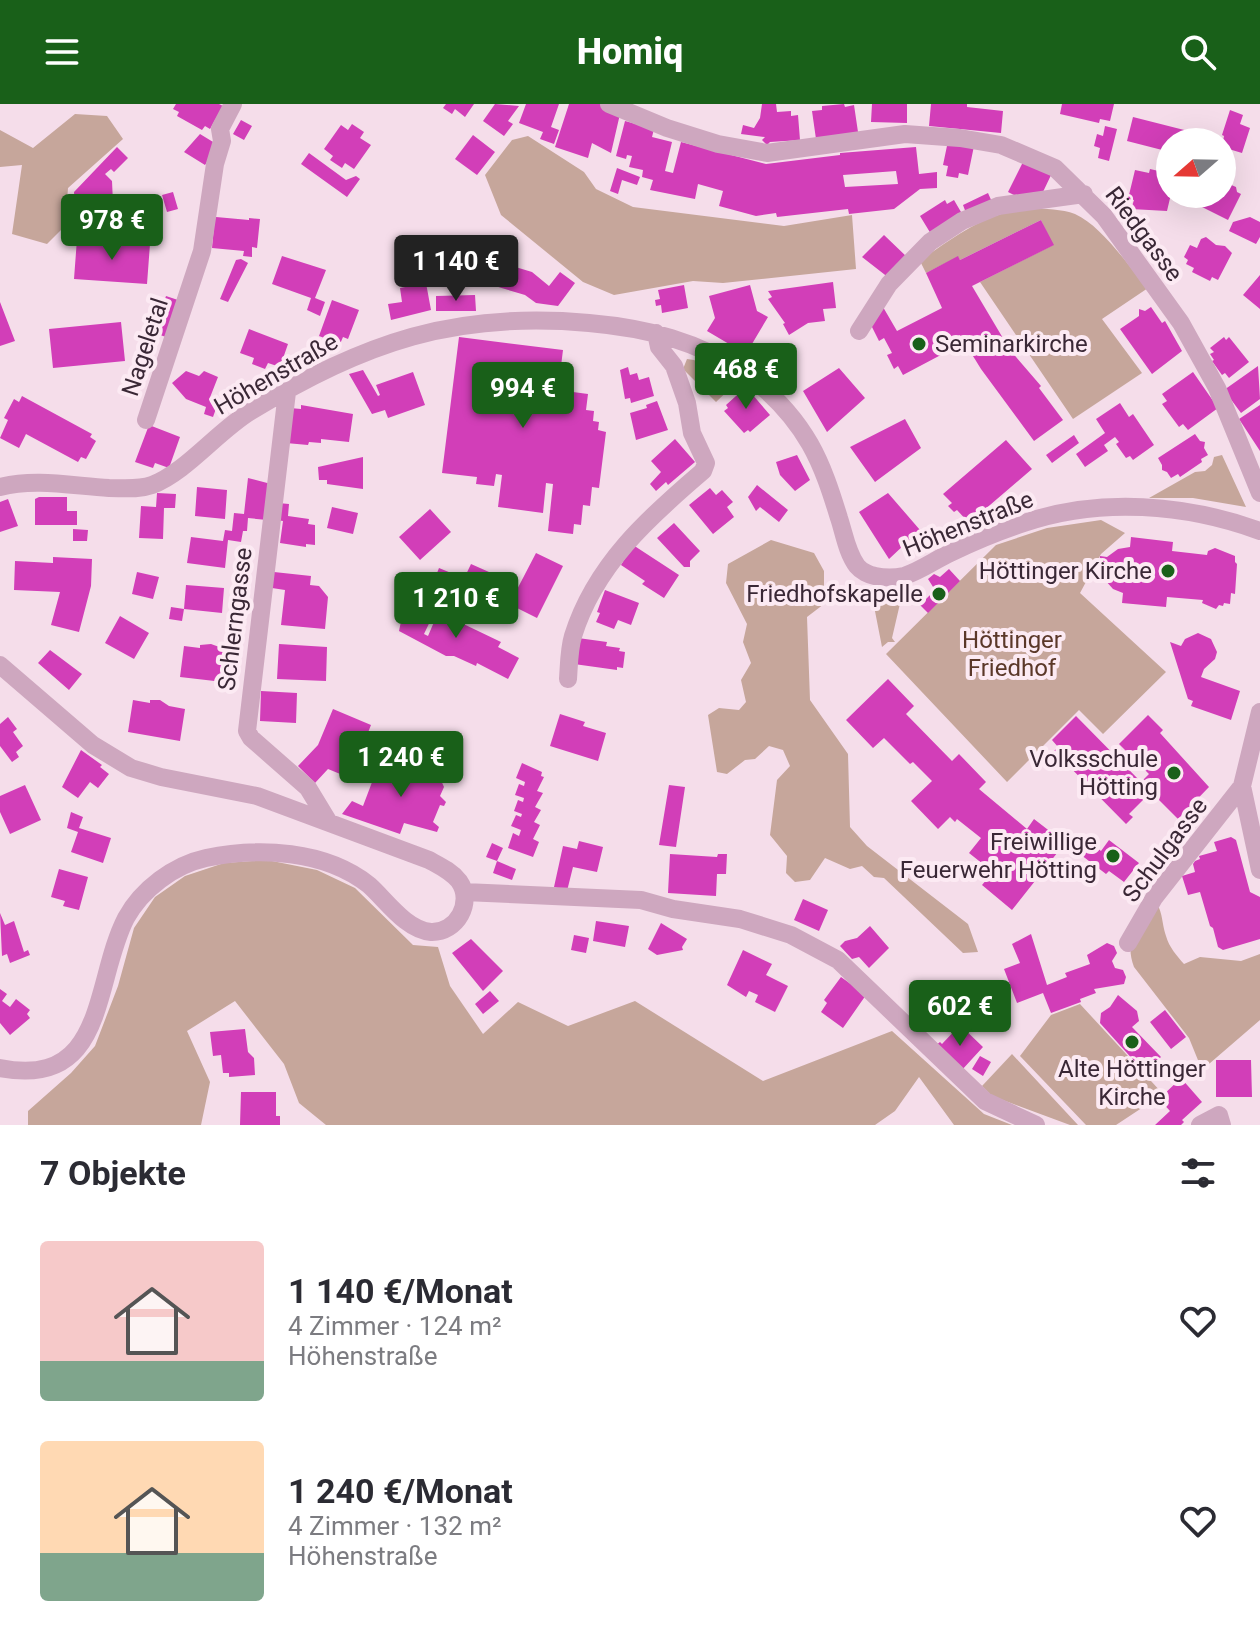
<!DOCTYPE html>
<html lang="de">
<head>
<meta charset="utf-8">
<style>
	body { margin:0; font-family:Roboto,sans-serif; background:#f2f2f3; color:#2b2b33; height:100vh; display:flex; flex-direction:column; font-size:30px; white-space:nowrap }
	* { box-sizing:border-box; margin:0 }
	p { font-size:26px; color:#7c7c81 }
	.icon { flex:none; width:44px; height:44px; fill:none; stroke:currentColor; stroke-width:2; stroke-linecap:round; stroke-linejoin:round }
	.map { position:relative; height:1021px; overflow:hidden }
	.panel { display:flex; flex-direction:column; background:#fff; flex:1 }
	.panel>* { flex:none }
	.needle { width:52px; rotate:250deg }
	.buttons { position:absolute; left:1156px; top:24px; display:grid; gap:16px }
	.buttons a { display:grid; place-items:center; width:80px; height:80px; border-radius:50%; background:#fff; box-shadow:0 8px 32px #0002; font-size:40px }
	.price { position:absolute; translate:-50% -68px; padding:0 18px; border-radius:8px; background:#196019; color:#fff; font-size:26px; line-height:52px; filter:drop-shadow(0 2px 4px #0008) }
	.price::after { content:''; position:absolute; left:50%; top:48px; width:24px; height:18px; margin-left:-12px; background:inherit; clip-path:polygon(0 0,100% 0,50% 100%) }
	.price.on { background:#222; color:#fff }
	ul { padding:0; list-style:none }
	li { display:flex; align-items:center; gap:24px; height:200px; padding:0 40px }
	li span { display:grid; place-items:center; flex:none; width:224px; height:160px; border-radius:8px; color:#555 }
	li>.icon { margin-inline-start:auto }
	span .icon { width:96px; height:96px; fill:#fffc; stroke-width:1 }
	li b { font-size:34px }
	h2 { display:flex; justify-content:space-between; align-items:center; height:96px; padding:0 40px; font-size:34px }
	header { display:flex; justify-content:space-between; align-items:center; height:104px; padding:0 40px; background:#196019; color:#fff; font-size:36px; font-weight:800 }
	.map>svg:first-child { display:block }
	.green { fill:#c6a69b }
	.building { fill:#d23eb8; fill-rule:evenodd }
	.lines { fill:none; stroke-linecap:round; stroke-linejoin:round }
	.minor { stroke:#cea7bf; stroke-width:18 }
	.poi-dot { fill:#196019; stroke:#fceaf3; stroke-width:3 }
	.labels { text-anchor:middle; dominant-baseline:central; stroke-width:8; stroke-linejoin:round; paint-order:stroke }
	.street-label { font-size:24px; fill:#3a2836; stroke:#fceaf3 }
	.poi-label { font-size:24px; fill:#3a2836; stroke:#fceaf3; text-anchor:end }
	.park-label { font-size:24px; fill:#5b3829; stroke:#fceaf3 }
</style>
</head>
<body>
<header><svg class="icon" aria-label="menu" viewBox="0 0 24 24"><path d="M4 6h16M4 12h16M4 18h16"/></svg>Homiq<svg class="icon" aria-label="search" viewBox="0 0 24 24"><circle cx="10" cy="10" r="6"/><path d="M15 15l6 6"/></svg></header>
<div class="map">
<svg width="1260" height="1021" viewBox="0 0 1260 1021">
	<rect width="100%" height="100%" fill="#f5ddea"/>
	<!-- green -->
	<path class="green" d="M75,10L107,12L123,35L68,84L65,122L47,140L12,130L22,61L0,63V26L33,44Z
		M528,32L584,68L596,85L633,103L784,122L852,111L856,165L723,179L693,177L614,191L583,178L501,111L485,71L512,36Z
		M1031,104C1045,105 1062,105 1075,110C1102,122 1128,162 1148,184L1102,215L1142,269L1073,315L980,178L1053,141L1041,116L960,156L958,153L926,169L920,157C955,132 987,108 1031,104Z
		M687,255L694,256L736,279L716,298L683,265Z
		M1222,351L1246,403L1193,394H1149L1195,368L1205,367L1212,361L1214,353Z
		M1101,416L1125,429L1101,450L1080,489L1166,568L1103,630L1079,606L1007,678L886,550L996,441L1047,424Z
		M771,436L814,449L824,467V500L807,513L810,596L848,650L850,723L867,742L968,820L978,848L963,849L884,774L874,773L862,762L850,765L825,754L810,776L795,778L786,769L787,752L770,731L777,676L790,662L783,646L769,642L755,655L745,656L727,670L717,668L708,611L719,604L739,606L746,598L741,576L751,559L743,538L747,520L726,479L728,460Z
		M902,491L892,534L895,538H888L882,543L873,497Z
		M267,756L317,766L355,784L413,841L438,843L450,882L483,930L518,898L568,922L635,897L763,977L892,927L984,1010L1012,1021H954L919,973L895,1007L875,1021H326L299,999L284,960L235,897L187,927L210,978L201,1021H28V1007L71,969L95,942L118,882L134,824L155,793L185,772L224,759Z
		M1154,794C1164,811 1161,816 1166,832C1169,843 1177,852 1184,860L1200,853L1241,857L1260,850V916L1202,966L1189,934L1134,863C1123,835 1140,818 1154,794Z
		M1080,900L1163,990L1116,1021H1086L1020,952L1051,911Z
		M1012,950L1078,1021H1070L992,992L982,982Z"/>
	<!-- building -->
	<path class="building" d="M176,0H219L223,2L210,25L205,22L202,26L177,12L179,8L173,5Z
		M446,0H474L465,13L455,5L452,10L443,4Z
		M495,0L519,2L508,17L513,20L504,32L483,17Z
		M526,0H559L551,23L559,26L554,40L540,35L543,28L519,19Z
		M569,0H601L620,10L611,49L592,39L588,54L555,43Z
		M762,0H776L777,8L791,7V12L798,11L800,36L770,38L767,41L762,36L765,33L741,30L743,21L754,24L760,14Z
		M844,0L845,3L854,1L858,28L816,35L812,7L822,6V2Z
		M872,0H907V19L871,18Z
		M931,0H967V3L1003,7L1001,29L929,22Z
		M1062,0H1114L1110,17L1100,15L1099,19L1060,10Z
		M1230,6L1243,11L1240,20L1250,24L1242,49L1222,43L1224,32L1222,31Z
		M1133,13L1196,29L1194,38H1170V48L1127,37Z
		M241,16L252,22L244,36L233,30Z
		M625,17L654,25L652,33L672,38L665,67L673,69L681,38L766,60L840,51V49L916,43L919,70L937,68V84L920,85L894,105L849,110L848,105L777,113L776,109L756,112L719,102L723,87L698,80L695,95L650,86L653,76L642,73L643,66L629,63L632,52L627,51L626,55L616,52ZM896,67L898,80L845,83L843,71Z
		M352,20L364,28L360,34L371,41L354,65L345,59L342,64L330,56L333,52L324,45L341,21L348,26Z
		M1105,22L1117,25L1109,57L1098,54L1100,44L1094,42L1097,30L1103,32Z
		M200,30L218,41L205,61L184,48Z
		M473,31L495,48L477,71L455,55Z
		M948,37L974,42L968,71L959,69L958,74L946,72L948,62L943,61Z
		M117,43L128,54L114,68L111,65L105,70L112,77L113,99H150L151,114H113V109L91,110L75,103L74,88Z
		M309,49L346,76L356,72L360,75L347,93L301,60Z
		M1024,56L1052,69L1042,90L1020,94L1008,88Z
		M617,64L640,73L637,81L622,76L618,90L610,87Z
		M1150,65L1163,68L1162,72L1170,74L1171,90L1167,107L1131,105L1134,96L1128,95L1135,66L1149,69Z
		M1222,73L1231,77L1229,80L1236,83L1237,88L1241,90L1228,116L1196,100L1201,90H1222Z
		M173,88L178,105L167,108L162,91Z
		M988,89L992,98L966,109L963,101Z
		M945,96L947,100L954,96L961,108L931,130L920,112Z
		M215,111L216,113L249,116V114L260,115L257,144L252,143V153L243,152L244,147L212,144Z
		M1250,113L1260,118V133L1256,140L1229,127L1233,118Z
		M1041,116L1054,141L972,182L1010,246L1041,282L1039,284L1063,316L1034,337L981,265L960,231L950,236L954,244L903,271L898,262L894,265L887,251L892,249L884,234L879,237L870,219L883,203L897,227L942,204L926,169L958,152L960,156Z
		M884,131L908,154L889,174L862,153Z
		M1206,133L1216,141L1225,142L1232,149L1218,176L1212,173L1210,177L1192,168L1194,164L1186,160L1188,156L1184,153L1190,141L1197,144L1201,135Z
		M77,135L150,140L147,180L74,175Z
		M442,136L444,141L480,152L471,180L460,176L459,179L430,168L436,146L434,140Z
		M402,138L417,141L410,175L396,173Z
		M282,152L326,166L315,194L325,198L320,212L307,206L311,194L272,180Z
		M241,155L248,159L228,198L220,195L236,156Z
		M502,159L532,168L549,182L560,168L575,179L558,202L536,199L525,191L495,182Z
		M1260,171V205L1243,191Z
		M833,178L836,204L823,205L825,217L808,219L789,231L783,220L785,219L768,195L772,193L768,187Z
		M426,179L431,206L391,216L388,200L402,198L400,184Z
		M684,181L688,204L662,209L661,201L656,202L655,196L660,195L658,186Z
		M750,181L757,207L768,213L746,250L707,227L715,214L709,192Z
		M475,191L476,207H436V192Z
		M166,192L181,197L169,234L154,229Z
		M332,196L359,206L348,235L343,233L340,240L319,232Z
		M0,198L15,237L0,242Z
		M1151,203L1162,219L1165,217L1182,247L1152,270L1120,225L1139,212V205L1145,207Z
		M121,218L125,257L53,264L49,225Z
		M249,225L288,240L280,263L268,259L265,265L252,260L254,254L240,249Z
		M459,233L563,246L558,286L588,290L586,306L594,307L593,317L599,318L598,326L606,328L599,384L592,383L590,402L583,401L581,421L574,420L573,430L548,427L553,380L546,379L543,409L498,403L502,371L496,370L494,382L476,380L477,373L442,369Z
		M1224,233L1226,236L1229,233L1249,258L1229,274L1225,269L1222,271L1212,257L1214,256L1210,250L1214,248L1210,244Z
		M1258,262L1260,295L1241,309L1224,286Z
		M628,263L630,271L637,269L639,276L649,273L654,292L631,299L630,294L625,295L620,266Z
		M839,264L865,294L827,328L803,287Z
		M363,266L378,292L380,291L376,281L413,268L425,301L388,314L385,306L372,310L349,270Z
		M186,267L199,272L204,267L218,273L209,296L218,299L213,313L204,310L206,303L186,295L172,279Z
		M1193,268L1218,304L1188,326L1183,320L1179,323L1162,300L1167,297L1162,290Z
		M746,283L770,311L750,328L748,326L744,329L724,307L728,304L726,301Z
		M22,292L92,330L90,333L96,337L86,355L81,353L78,358L26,330L19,344L0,334L8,316L4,314L14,295L19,298Z
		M657,297L668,326L636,336L630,309L647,304L646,301Z
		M1120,299L1129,313L1133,310L1154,341L1133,356L1130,352L1126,354L1116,340L1119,338L1115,333L1104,341L1108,347L1085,363L1076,350L1105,329L1096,315Z
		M301,301L353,310L349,338L321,335V339L309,338L308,341L286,339L290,304L301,305Z
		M1260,301V347L1239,315Z
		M905,315L921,344L875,378L850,343Z
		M149,321L180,333L169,364L155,359L153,364L135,358Z
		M1195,330L1200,337L1205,338L1204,344L1208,351L1201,355L1202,358L1180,373L1178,370L1171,374L1167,368L1162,366V361L1158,354Z
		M1074,331L1079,339L1052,359L1046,351Z
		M675,335L695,358L668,381L666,378L656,387L650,380L661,368L651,357Z
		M1006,336L1032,365L969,419L957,406L954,408L948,402L952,399L943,390Z
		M797,351L810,376L795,387L780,371L776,358Z
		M363,353V385L327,380V376H319L318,363Z
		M248,374L271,380L267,416L248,414L247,427H243L241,438L228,436L225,464L187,459L191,433L223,437L225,426L232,427L234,409L244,410Z
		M757,381L788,406L779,418L760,403L756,407L748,393Z
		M197,383L227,386L225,415L195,412Z
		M710,384L716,391L722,386L733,398L727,403L734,413L713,430L689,401Z
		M157,389L176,390L175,404H164L163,435L139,434L141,402L156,403Z
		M888,389L920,426L889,455L859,408Z
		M39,393H67V407H77V421H35V395Z
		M8,395L18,422L0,428V398Z
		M278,399L289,400L288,412L309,415L308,420L315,421V441L306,440V443L280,439L283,417L276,416Z
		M332,403L358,409L353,430L327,424Z
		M430,405L451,428L420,456L399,433Z
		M674,419L700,447L690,457V463H684L657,434Z
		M73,425L88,426L87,437H73Z
		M1131,433L1173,438L1172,447L1207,451L1208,447L1215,444L1235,452V458L1237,460L1235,490L1231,489L1230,500L1224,499L1223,502L1219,501L1216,505L1202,499L1203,496L1167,493L1166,503L1122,499L1123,489L1113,485L1105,476L1098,475L1100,452L1107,453L1118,445L1130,443Z
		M633,441L679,471L664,494L642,480L645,477L621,461Z
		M536,449L563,462L537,514L513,502L515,499L511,497Z
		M53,453L92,455L91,482L79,528L51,521L60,488L14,486L15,457L53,459Z
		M471,460L498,472L488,493L461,481Z
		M439,464L456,471L452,481L435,474Z
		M949,465L960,477L928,509L920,501L935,486L928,475L934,470L940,473Z
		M137,468L159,473L153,495L132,490Z
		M274,468L311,472L310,481L319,482L328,493L325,525L281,521L285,486L272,484Z
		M186,481L224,484L222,509L184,505L182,517L169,515L171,503L184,505Z
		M605,486L639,499L631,521L618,516L614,525L596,518L600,509L597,508Z
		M406,493L435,507L424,530L428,532L437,511L451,518L453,515L501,538L498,543L519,554L508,575L477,559L476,562L454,552H446L399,527Z
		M120,512L149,529L134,555L105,539Z
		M1198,529L1211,535L1217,548L1215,555L1204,565L1201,573L1240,587L1231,616L1191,602L1193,597L1188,595L1170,538L1181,542L1185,535Z
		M578,534L607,538L606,542L620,544L619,547L625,548L623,564L617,563V566L574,560Z
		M211,540L222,544V547L236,548L232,579L180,573L184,542L200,544V541Z
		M279,540L327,543L326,577L277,575Z
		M50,546L82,570L69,586L38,559Z
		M888,575L914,602L906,610L952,657L959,650L986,678L979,685L1027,725L1034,715L1065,739L1012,806L982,781L993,768L969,749L981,734L957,715L955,718L950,713L938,725L911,697L932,677L913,658L910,660L884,634L873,644L846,616Z
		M261,587L297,589L296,619L260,617Z
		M133,596L150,599V596H160L169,602L185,605L180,637L128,628Z
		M333,605L371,621L350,674L328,665L315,679L298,662L318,641Z
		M560,610L585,618L583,622L606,629L598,657L550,642Z
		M1148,611L1163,626L1160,629L1209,683L1178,715L1151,688L1129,710L1133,713L1126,720L1054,647L1058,643L1052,636L1076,612L1141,678L1149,670L1119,640Z
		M8,613L17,625L13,628L23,642L16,648L19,653L12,658L0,642V620Z
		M81,646L102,661L100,663L109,670L98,684L90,678L78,694L62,683Z
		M403,649L407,651V659L425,665L426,662L431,663V671L440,674L444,683L440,692L446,698L444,702L440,701L433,718L439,723L437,728L404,719L400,730L342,710L352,697L363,702L377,665L390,670L392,667L395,668Z
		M522,659L542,668L541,672L544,673L537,687L543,689L535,703L541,706L534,718L540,721L533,735L539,738L533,753L508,744L513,729L519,732L521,726L511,722L516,711L521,713L522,710L514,707L518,696L523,698L524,694L515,691L519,680L524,682L525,678L516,674Z
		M25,681L41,716L10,730L0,708V692Z
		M669,681L685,683L676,743L659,741Z
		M71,708L83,713L79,724L111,734L103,759L71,748L78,728L67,724Z
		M1078,729L1101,747L1109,736L1139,759L1124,778L1109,767L1106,770L1068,741Z
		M1231,733L1236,736L1250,788L1260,793V835L1223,846L1218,843L1213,824L1210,822L1200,788L1188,791L1182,772L1195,768L1193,760L1195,757L1200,755L1199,752L1217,747L1214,738Z
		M579,737L603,743L597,768L573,763L567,787L554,783L563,742L577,745Z
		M492,739L503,744L497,757L486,753Z
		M670,750L717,753L718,750H727L726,770H717L716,792L668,789Z
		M497,757L516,765L512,776L493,769Z
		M59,765L88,773L79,806L63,802L65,797L51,793Z
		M803,795L828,806L819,827L794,816Z
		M0,809L5,821L14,817L24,848L28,846L30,851L10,859L7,850L2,852Z
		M596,817L629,822L625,843L593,837Z
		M661,819L687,835L682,843L683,846L657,851L648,845Z
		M870,822L889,844L869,864L859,853L852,855L840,842L845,837L857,834Z
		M1031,830L1047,881L1067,873L1065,869L1090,860L1087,851L1107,839L1114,842L1117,849L1112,857L1115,864L1123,866L1126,873L1124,880L1094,885L1096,889L1080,895L1081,898L1051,909L1043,889L1017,899L1004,865L1020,859L1012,840Z
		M574,831L589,834L586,849L571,846Z
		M471,835L503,867L483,887L452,849Z
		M743,846L772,860L766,871L788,882L775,908L755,898L758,891L749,887L746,893L727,881Z
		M841,873L866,891L843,924L821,908L827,899L824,896Z
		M0,885L7,890L2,897L10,903L16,895L30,906L27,910L30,914L10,931L0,919Z
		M933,886L952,904L931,927L912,909Z
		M490,887L499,897L483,910L475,900Z
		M1118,891L1137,907L1139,917L1132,923L1161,953L1144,968L1100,919L1101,909L1110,903Z
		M1165,906L1186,933L1171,945L1150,918Z
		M960,921L983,943L961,967L935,942L940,938L942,940Z
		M245,925L248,948L254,954L255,971L229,973V969H223L221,951L213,952L210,928Z
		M980,952L991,958L983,972L972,965Z
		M1216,956H1251L1252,993H1216Z
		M1181,974L1202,998L1182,1016L1184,1018L1181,1021H1155L1170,1007L1159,995Z
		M241,988H276V1012H280V1021H240Z"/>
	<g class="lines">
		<!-- minor -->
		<path class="minor" d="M609,0L667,24L718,40L767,49L905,30L960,34L1001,41L1055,64L1104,112L1181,219L1217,284L1260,389
			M859,227L889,180L930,138L962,117L998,102L1084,90
			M287,288L247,627L251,634L308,684L328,717
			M146,316L202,147L215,60L222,37L220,25L233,0
			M0,383C35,374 73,382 109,384C123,384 138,386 152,381C185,369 219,326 251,307C366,238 454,207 589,219C646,224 699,237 746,270C772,289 794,312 810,340C823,363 831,388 839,414C844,429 847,449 857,462C861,467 869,471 875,472C884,474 895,474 904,472C920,467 935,456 950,449C973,438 999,427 1024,419C1100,393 1186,400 1260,427
			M0,561L93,641L131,664L161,673L257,692L429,756C440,762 451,767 459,777C474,798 457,829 431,828C406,826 386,796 369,781C325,746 259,743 206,754C174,761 142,785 126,814C93,878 107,985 0,964
			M568,575C569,561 569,545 573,532C595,461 649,413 703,367L706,359L692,329L687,299L674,262L659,243L656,229
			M1242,682L1260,766
			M464,788L641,796L673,805L740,815L791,831L838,856L985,997L1036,1021
			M1128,839L1154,794L1242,682L1260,608
			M1200,1021L1219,1011L1222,1021"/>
	</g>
	<!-- markers -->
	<g class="poi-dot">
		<circle cx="919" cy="240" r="8"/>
		<circle cx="1168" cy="467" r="8"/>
		<circle cx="939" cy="490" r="8"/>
		<circle cx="1174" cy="669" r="8"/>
		<circle cx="1113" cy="752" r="8"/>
		<circle cx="1132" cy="938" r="8"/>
	</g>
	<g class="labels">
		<!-- street labels -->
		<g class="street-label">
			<text transform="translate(1144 130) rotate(53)">Riedgasse</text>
			<text transform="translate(145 243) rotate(-72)">Nageletal</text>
			<text transform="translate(276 270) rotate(-30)">Höhenstraße</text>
			<text transform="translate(968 420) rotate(-22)">Höhenstraße</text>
			<text transform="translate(235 515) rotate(-83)">Schlerngasse</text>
			<text transform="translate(1165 746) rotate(-53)">Schulgasse</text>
		</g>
		<!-- poi labels -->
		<g class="poi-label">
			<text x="935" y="240" text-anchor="start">Seminarkirche</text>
			<text x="1152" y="467">Höttinger Kirche</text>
			<text x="923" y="490">Friedhofskapelle</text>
			<text x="1158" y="655">Volksschule<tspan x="1158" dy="28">Hötting</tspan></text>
			<text x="1097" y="738">Freiwillige<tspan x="1097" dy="28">Feuerwehr Hötting</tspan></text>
			<text x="1132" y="965" text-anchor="middle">Alte Höttinger<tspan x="1132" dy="28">Kirche</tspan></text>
		</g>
		<!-- park labels -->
		<g class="park-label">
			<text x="1012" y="536">Höttinger<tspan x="1012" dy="28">Friedhof</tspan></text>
		</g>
	</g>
</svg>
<div class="buttons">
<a><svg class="needle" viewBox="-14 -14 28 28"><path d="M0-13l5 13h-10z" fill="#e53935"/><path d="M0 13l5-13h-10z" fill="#7c7c81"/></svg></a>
</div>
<b class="price" style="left:112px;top:158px">978 €</b>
<b class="price on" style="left:456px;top:199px">1 140 €</b>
<b class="price" style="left:746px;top:307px">468 €</b>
<b class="price" style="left:523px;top:326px">994 €</b>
<b class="price" style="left:456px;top:536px">1 210 €</b>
<b class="price" style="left:401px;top:695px">1 240 €</b>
<b class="price" style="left:960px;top:944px">602 €</b>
</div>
<section class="panel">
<h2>7 Objekte<svg class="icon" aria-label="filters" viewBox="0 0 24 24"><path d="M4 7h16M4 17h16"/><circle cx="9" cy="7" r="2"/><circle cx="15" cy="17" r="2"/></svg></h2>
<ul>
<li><span style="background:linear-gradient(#f6c9c9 75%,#7fa58c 0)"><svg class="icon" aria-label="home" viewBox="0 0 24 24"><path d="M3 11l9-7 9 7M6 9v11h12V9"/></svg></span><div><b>1 140 €/Monat</b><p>4 Zimmer · 124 m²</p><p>Höhenstraße</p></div><svg class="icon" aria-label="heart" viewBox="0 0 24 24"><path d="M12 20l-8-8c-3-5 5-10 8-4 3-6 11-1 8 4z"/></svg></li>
<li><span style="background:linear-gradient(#ffd9b3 70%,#7fa58c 0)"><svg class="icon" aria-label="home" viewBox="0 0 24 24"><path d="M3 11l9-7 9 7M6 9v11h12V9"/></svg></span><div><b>1 240 €/Monat</b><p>4 Zimmer · 132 m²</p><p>Höhenstraße</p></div><svg class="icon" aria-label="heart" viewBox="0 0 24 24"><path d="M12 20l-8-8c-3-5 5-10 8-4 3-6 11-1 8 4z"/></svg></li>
</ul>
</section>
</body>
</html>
